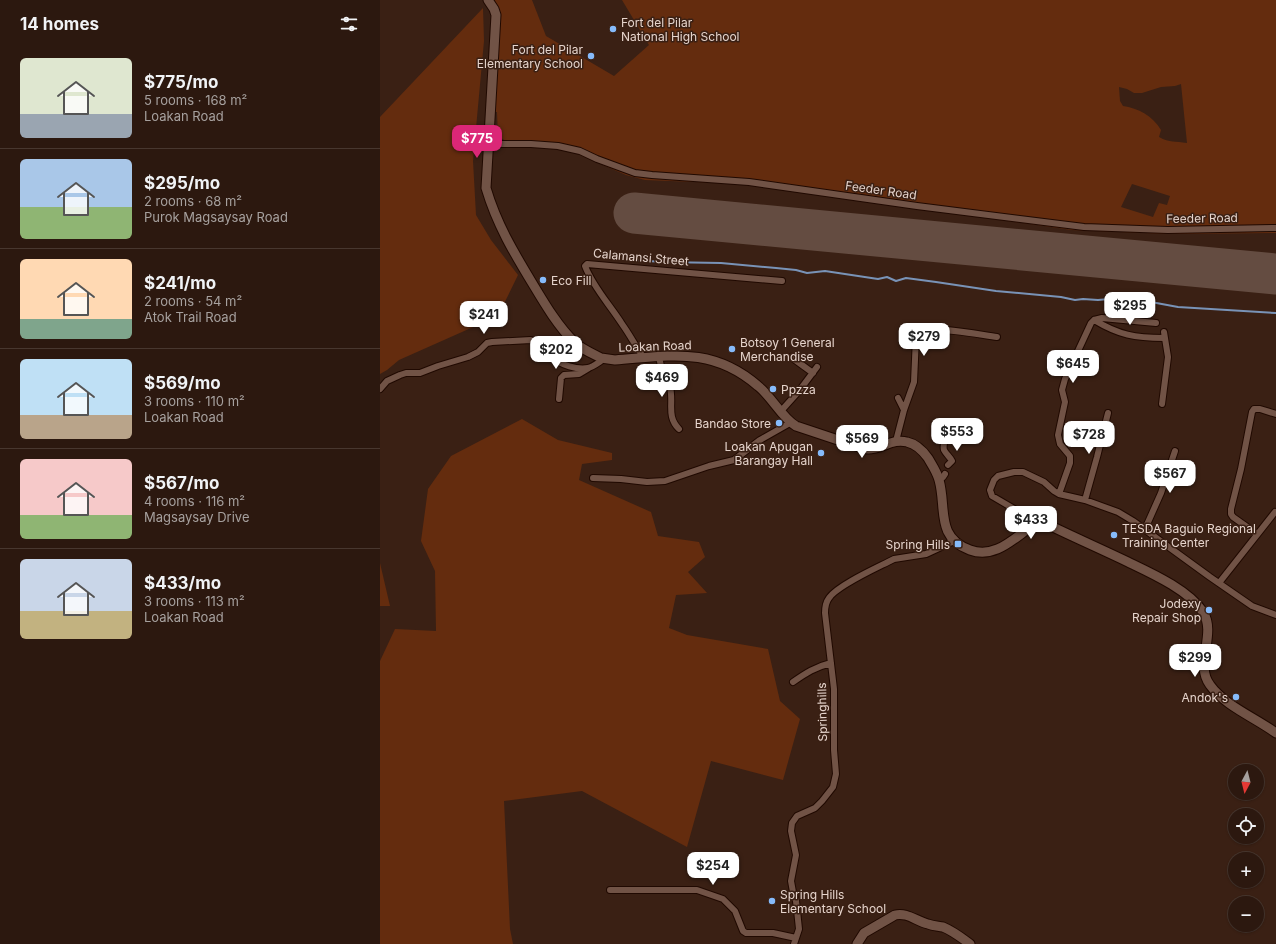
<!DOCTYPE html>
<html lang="en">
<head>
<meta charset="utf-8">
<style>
	body { margin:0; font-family:Inter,sans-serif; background:#38251d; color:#f1f3f6; height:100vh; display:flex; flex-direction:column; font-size:15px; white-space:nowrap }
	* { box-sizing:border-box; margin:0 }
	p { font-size:13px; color:#a6a09e }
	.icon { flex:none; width:22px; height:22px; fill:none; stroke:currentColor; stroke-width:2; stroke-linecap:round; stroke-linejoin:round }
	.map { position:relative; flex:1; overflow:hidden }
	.side { display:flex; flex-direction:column; background:#2c180f; width:380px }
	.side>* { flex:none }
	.needle { width:26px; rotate:187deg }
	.tools { position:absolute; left:848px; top:764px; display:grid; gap:8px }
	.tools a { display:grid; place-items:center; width:36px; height:36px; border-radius:50%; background:#2c180f; box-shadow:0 1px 3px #0004,0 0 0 1px #48372f; font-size:20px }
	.price { position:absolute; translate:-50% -34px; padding:0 9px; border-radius:8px; background:#fff; color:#222; font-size:13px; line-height:26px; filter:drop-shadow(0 1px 2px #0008) }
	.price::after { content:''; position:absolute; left:50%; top:24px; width:12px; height:9px; margin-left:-6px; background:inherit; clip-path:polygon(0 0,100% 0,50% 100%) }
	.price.active { background:#db2777; color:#fff }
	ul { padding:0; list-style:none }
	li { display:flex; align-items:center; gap:12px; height:100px; padding:0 20px }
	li+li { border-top:1px solid #48372f }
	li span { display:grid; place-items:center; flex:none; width:112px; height:80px; border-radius:6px; color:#555 }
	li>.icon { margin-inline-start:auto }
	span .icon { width:48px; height:48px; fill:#fffc; stroke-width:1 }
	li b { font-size:17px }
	h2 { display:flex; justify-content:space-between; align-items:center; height:48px; padding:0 20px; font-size:17px }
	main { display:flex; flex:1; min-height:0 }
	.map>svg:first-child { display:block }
	.green { fill:#642c0e; fill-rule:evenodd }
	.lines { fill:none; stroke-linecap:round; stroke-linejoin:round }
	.stream { stroke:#7993b7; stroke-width:2 }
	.runway { stroke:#644c41; stroke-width:41 }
	.street-casing { stroke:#200901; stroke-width:8 }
	.secondary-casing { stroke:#200901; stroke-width:11 }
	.street { stroke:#715346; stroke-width:6 }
	.secondary { stroke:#715346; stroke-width:9 }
	.poi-dot { fill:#86bbfb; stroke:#3a2014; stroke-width:1.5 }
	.labels { text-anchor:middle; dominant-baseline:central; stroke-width:3; stroke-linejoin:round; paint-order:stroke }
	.poi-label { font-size:12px; fill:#e6d4cc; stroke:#3a2014; text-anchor:start }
	.street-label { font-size:12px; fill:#e6d4cc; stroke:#3a2014 }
</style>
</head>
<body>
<main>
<section class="side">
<h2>14 homes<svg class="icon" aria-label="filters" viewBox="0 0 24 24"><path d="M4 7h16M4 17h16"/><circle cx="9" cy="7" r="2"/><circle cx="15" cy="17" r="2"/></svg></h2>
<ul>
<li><span style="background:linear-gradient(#dfe7d0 70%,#9aa5b1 0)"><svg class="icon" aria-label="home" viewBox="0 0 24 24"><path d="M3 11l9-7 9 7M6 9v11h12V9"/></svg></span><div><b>$775/mo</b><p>5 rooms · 168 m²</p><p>Loakan Road</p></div></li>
<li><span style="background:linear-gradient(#a9c7e8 60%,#8fb573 0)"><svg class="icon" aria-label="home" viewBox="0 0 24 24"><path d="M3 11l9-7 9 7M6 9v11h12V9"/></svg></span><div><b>$295/mo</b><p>2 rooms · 68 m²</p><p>Purok Magsaysay Road</p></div></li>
<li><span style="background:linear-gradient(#ffd9b3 75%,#7fa58c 0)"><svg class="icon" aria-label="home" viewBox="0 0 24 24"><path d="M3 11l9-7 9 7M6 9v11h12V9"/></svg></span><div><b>$241/mo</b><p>2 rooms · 54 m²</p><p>Atok Trail Road</p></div></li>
<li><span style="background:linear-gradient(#bfe0f5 70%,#b9a48a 0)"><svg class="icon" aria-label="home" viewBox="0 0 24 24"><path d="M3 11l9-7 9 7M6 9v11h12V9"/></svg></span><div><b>$569/mo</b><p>3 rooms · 110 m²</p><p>Loakan Road</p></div></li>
<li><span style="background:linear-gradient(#f6c9c9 70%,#8fb573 0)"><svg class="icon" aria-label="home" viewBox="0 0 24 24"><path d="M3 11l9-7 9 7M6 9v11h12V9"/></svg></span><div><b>$567/mo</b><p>4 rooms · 116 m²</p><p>Magsaysay Drive</p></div></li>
<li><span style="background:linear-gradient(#c9d6e8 65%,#c2b280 0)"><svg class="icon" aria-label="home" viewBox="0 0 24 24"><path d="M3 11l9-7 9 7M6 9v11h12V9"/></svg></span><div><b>$433/mo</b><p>3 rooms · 113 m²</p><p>Loakan Road</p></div></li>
</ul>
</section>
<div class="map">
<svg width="896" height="944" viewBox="0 0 896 944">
	<rect width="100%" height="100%" fill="#3a2014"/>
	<!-- green -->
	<path class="green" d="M114,0H152L166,36L234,76L269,45L242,0H896V233L789,234L692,230L366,184L265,180L246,175L195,153L171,148L133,146L118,136L117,112H114L120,13ZM801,84L807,143C795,141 790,143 779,137L781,130C773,116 758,108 743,106L740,101L739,87L747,89L754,93H762L781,87L795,86ZM752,184L790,196L787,205L779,203L773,217L741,207Z
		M103,8L104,41L93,161L96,215L111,240L138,275L118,316L19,360L7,370L0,374V117Z
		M142,419L178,440L232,453V460L202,464L199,480L271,512L278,536L319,542L325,557L308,572L327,593L296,595L289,628L307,635L388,649L400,701L420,719L403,780L331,761L307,847L202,791L124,801L130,929L133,944H0V661L15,629L56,631L55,571L41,541L48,489L71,456Z
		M0,563L10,606H0Z"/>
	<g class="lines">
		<!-- stream -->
		<path class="stream" d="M254,260L283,262L341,263L396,268L416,270L427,273L445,271L498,279L507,277L516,281L526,278L556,282L616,291L681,297L695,300L703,299L718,300L729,299L748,302H771L798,307L896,313"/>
		<!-- runway -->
		<path class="runway" d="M254,213L896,274"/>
		<defs>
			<path id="street" d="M108,144H151L178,146L200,151L217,159L255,173L272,175L369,182L537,206L704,227L788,230L896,228
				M714,320C739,335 755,338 784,338
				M279,357C280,363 282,370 284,375C286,379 289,383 290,387C294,403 286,416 299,429
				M411,357L433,373
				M264,358C256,347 250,335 242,324C230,305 213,287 205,266L207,264L402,281
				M0,389L7,381L20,375L26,373H40L58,366L88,357L98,352L107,343L112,342L151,340C160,345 165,351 173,358C181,365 197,370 208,368C213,367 219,362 224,359
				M518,398L524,410
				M179,399L181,378L184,375L199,374L209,368
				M782,404L788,357L784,332
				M401,411L419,391L437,367
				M516,441L524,410L534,382L536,337C538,334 539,332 542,331C555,326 601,335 617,337
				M568,465L572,461C570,457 566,454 564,450C562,443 567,435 569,429
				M213,478L241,479L267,482L285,481L329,466L354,460L380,440L410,423
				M559,480L563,477L565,474
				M679,494L690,463V456L680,444L678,435L685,402L682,390L685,379L711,323L714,320L722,318L776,323
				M705,500L717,457L728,413
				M660,524L612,496L610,490L614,480L618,476L634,472H643L664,482L674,491L679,494L705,500L738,512L753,521L830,577L872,606L896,615
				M765,529L781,493L795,451
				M877,534L853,517L851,514V509L861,469L872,412L874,409H880L896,414
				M839,583L895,512
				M413,682C426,673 435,667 451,663
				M230,890H317L343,899L355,911L363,931L366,933H393L416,938
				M414,944L419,929L416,901L413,892L411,881L416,855L411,831L412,823L417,816L435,808L442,801L453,787L456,774L454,750V689L445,613C445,608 446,602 449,598C457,586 494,569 508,562L514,559L546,554L574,541"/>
			<path id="secondary" d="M108,0L114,9L116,15L106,188C117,225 134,253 154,286C166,306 178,326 195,343C202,349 213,354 221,358L235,360C290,356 332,346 378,386C392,397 402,418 416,426L479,447C482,448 485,449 488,449C502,449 513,438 527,442C536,444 543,451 548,458C552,465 557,472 559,480C567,508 555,537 590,550C612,558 629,543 645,531C649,528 653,525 658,524C663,523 669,526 673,527C698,539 723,550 748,562C771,573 809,590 823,612C837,634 814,664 830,685C845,706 876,718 896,733
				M477,944L484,933L515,915C527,912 536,921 548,924C553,926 558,926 563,927C573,931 582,938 590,944"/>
		</defs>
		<!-- street casing -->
		<use href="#street" class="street-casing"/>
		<!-- secondary casing -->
		<use href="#secondary" class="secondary-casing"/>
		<!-- street -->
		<use href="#street" class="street"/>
		<!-- secondary -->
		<use href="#secondary" class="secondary"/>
	</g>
	<!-- markers -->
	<g class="poi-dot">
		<circle cx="233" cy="29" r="4"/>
		<circle cx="211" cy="56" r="4"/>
		<circle cx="163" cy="280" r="4"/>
		<circle cx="352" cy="349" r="4"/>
		<circle cx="393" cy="389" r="4"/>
		<circle cx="399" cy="423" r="4"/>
		<circle cx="441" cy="453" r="4"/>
		<circle cx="734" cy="535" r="4"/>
		<rect x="574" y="540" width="8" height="8" rx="2"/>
		<circle cx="829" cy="610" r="4"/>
		<circle cx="856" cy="697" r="4"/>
		<circle cx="392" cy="901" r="4"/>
	</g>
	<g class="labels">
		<!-- poi labels -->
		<g class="poi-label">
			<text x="241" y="22">Fort del Pilar<tspan x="241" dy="14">National High School</tspan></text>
			<text x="203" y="49" text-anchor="end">Fort del Pilar<tspan x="203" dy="14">Elementary School</tspan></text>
			<text x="171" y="280">Eco Fill</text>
			<text x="360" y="342">Botsoy 1 General<tspan x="360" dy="14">Merchandise</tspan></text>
			<text x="401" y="389">Ppzza</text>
			<text x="391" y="423" text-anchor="end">Bandao Store</text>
			<text x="433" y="446" text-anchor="end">Loakan Apugan<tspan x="433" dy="14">Barangay Hall</tspan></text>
			<text x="742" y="528">TESDA Baguio Regional<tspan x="742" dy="14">Training Center</tspan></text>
			<text x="570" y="544" text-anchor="end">Spring Hills</text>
			<text x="821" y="603" text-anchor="end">Jodexy<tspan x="821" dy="14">Repair Shop</tspan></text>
			<text x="848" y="697" text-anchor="end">Andok's</text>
			<text x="400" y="894">Spring Hills<tspan x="400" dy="14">Elementary School</tspan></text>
		</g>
		<!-- street labels -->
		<g class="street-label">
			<text transform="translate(501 190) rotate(8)">Feeder Road</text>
			<text transform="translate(822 218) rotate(-1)">Feeder Road</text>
			<text transform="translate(261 257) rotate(5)">Calamansi Street</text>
			<text transform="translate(275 346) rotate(-2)">Loakan Road</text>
			<text transform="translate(442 712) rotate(-91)">Springhills</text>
		</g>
	</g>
</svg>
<div class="tools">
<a><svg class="needle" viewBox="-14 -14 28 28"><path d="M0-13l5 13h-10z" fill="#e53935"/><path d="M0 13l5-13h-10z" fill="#a6a09e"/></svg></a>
<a><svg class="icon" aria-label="locate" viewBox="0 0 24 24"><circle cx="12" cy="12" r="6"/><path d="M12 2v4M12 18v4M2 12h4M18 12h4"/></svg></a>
<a>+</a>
<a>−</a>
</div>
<b class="price active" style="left:97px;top:159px">$775</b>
<b class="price" style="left:750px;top:326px">$295</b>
<b class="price" style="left:104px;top:335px">$241</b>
<b class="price" style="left:544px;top:357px">$279</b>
<b class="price" style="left:176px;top:370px">$202</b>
<b class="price" style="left:693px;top:384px">$645</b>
<b class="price" style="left:282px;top:398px">$469</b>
<b class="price" style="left:577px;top:452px">$553</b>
<b class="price" style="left:709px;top:455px">$728</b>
<b class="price" style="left:482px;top:459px">$569</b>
<b class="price" style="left:790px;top:494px">$567</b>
<b class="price" style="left:651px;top:540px">$433</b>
<b class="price" style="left:815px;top:678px">$299</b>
<b class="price" style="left:333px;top:886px">$254</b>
</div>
</main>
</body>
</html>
